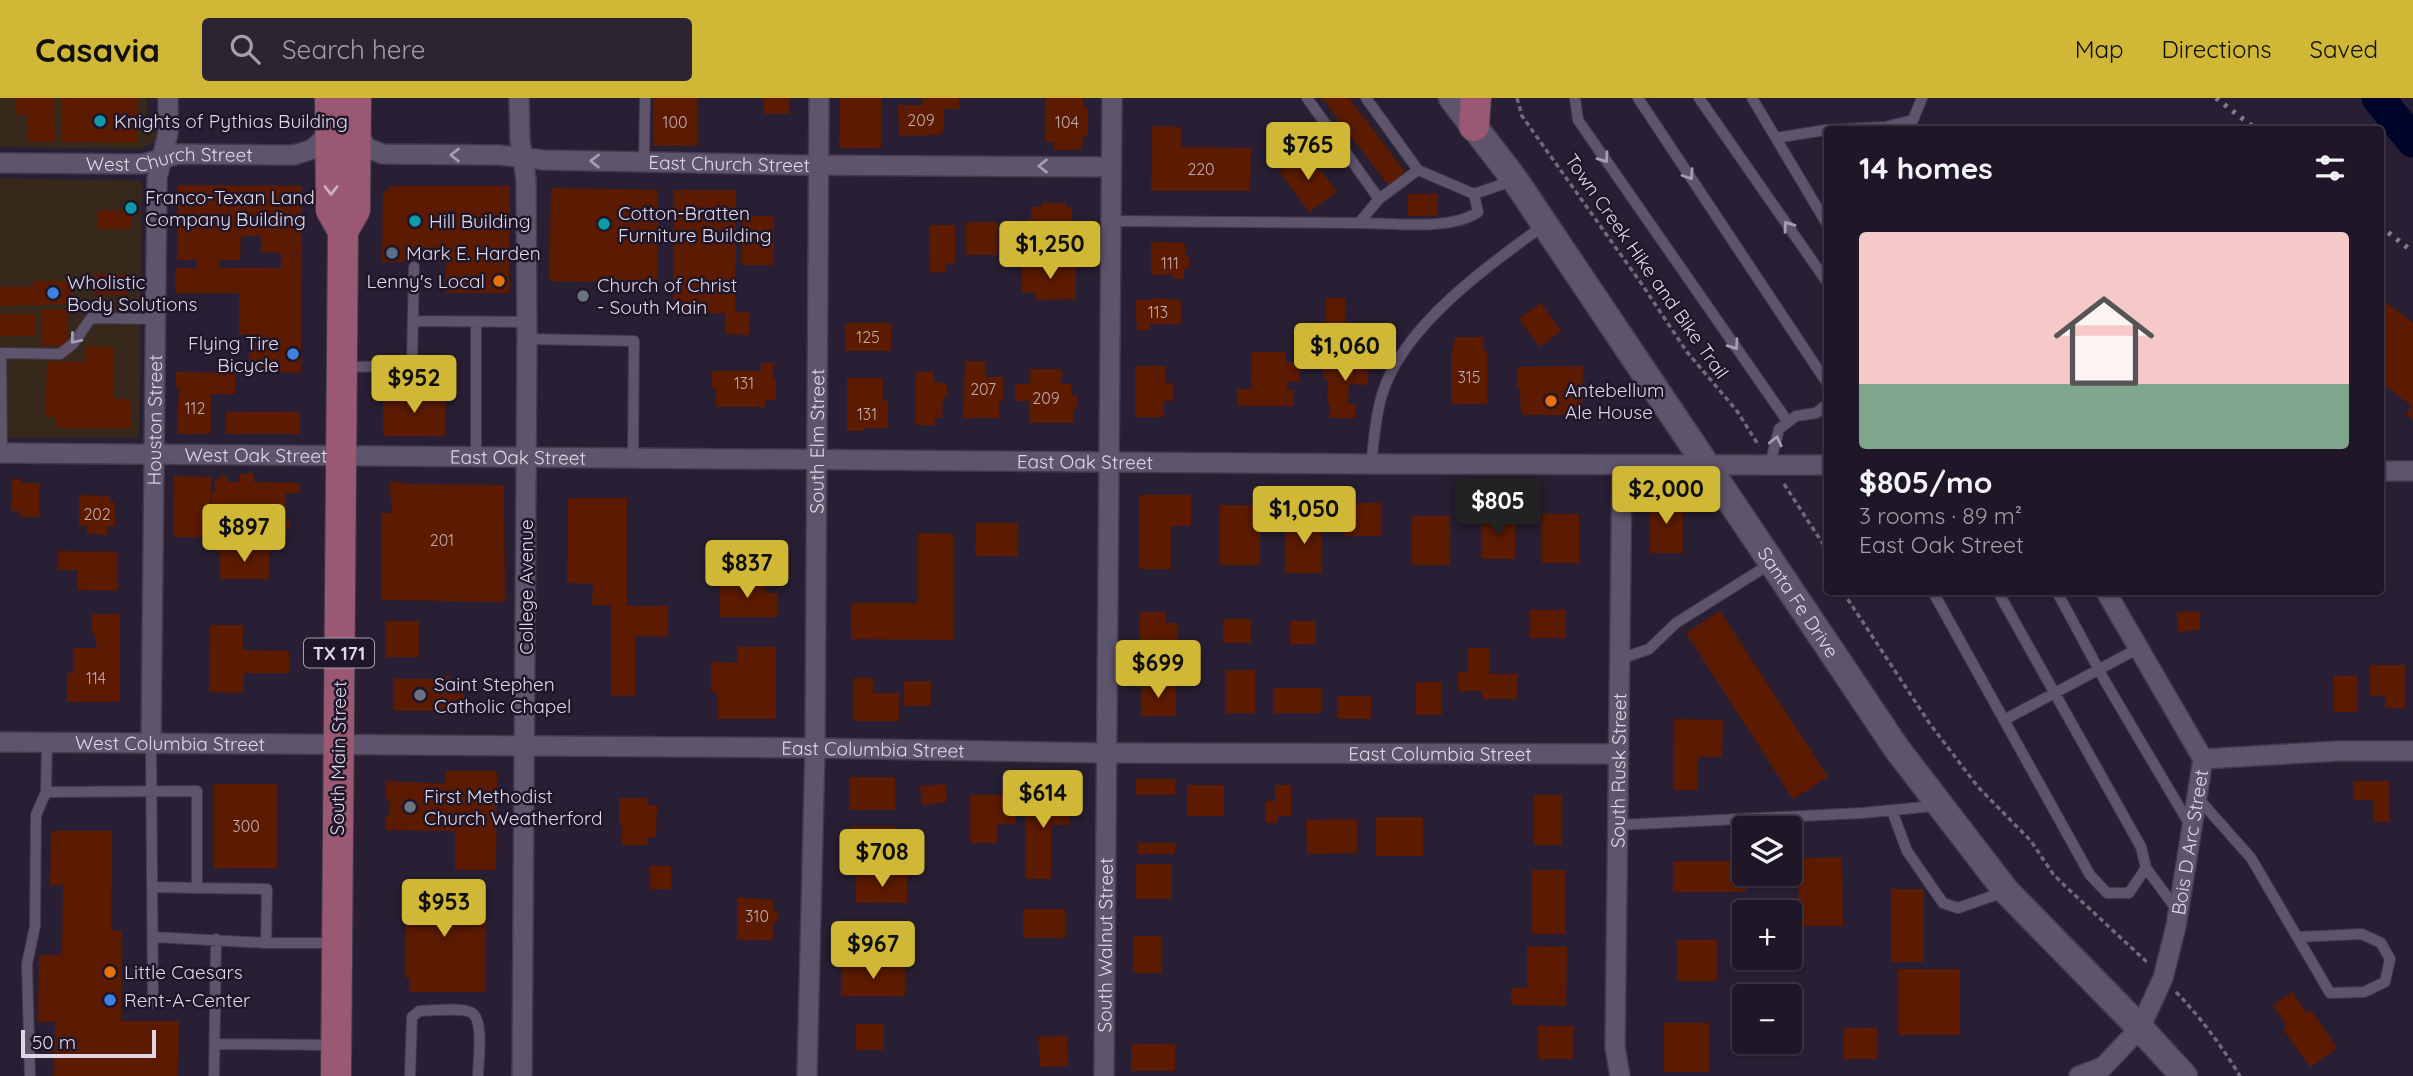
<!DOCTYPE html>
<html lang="en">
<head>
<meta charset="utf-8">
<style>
	body { margin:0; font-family:Quicksand,sans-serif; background:#2c2433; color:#f1f3f6; height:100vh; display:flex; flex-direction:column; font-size:26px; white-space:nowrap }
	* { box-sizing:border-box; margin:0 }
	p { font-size:23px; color:#a19fa7 }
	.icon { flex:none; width:38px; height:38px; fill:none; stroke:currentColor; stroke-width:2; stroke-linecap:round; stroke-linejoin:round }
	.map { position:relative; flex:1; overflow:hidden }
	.sheet { position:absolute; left:1824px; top:28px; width:560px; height:469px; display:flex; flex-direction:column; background:#1f1727; border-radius:7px; box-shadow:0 2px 5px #0004,0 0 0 2px #3c3644 }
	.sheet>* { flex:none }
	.tools { position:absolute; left:1732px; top:718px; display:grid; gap:14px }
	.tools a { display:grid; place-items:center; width:70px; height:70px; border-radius:7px; background:#1f1727; box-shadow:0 2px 5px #0004,0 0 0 2px #3c3644; font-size:35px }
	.scale { position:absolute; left:21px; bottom:18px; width:135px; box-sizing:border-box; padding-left:7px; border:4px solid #dfd9e7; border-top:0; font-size:19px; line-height:24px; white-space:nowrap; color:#dfd9e7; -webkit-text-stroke:5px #1f162a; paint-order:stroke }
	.price { position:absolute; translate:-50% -60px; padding:0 16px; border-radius:7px; background:#d0b736; color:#111; font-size:23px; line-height:46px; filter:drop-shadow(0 2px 4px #0008) }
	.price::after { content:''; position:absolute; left:50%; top:42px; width:21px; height:16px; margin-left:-10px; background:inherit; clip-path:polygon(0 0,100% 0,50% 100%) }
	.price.on { background:#222; color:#fff }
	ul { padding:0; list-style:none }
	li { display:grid; align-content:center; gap:14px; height:371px; padding:0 35px }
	li span { display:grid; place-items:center; height:217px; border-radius:7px; color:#555 }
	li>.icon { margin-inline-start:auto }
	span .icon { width:126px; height:126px; fill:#fffc; stroke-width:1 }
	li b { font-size:30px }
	h2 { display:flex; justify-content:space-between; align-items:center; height:84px; padding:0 35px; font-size:30px }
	header { display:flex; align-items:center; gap:42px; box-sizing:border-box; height:98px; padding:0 35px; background:#d0b736; color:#111 }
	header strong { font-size:33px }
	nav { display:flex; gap:38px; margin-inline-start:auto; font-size:24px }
	.search { width:490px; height:63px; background:#2c2433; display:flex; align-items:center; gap:18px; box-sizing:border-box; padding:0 24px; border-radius:7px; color:#a19fa7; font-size:26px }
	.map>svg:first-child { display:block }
	.commercial { fill:#37281c }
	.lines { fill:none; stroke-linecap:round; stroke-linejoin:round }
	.river { stroke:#00052a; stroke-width:33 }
	.building { fill:#5c1b00; fill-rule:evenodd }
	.lane-casing { stroke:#433a4c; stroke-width:12 }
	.street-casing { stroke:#433a4c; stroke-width:22 }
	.secondary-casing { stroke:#433a4c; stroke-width:29 }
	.primary-casing { stroke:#433a4c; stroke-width:32 }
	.path { stroke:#71697b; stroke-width:3.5; stroke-dasharray:5 3.5; stroke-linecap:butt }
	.lane { stroke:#5e546c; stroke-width:10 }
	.street { stroke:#5e546c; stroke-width:19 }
	.secondary { stroke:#5e546c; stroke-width:26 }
	.primary { stroke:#9a5873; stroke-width:30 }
	.rail { stroke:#837b8c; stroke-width:5; stroke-dasharray:3.5 7; stroke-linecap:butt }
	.oneway { stroke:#a59db0 }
	.oneway2 { stroke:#cab2c4 }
	.culture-dot { fill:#0f9aa8; stroke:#1f162a; stroke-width:2.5 }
	.service-dot { fill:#5c6f8a; stroke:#1f162a; stroke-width:2.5 }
	.food-dot { fill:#e8710a; stroke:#1f162a; stroke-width:2.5 }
	.shop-dot { fill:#3f7fe0; stroke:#1f162a; stroke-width:2.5 }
	.worship-dot { fill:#6b7280; stroke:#1f162a; stroke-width:2.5 }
	.labels { text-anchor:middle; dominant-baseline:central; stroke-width:5; stroke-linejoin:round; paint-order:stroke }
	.number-label { font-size:16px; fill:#beaaad }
	.shield { fill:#1f162a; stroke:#a59eae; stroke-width:2 }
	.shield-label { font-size:18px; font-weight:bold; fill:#dfd9e7 }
	.poi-label { font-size:19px; fill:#dfd9e7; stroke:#1f162a; text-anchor:start }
	.street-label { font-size:19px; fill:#dfd9e7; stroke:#1f162a }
</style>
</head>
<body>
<header>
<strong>Casavia</strong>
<div class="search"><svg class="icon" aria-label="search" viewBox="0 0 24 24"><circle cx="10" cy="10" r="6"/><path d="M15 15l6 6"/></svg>Search here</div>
<nav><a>Map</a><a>Directions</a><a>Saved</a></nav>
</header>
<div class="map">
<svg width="2413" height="978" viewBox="0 0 2413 978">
	<rect width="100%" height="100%" fill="#291f34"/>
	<!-- commercial -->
	<path class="commercial" d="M0,0H147L148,24L160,35L154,44L142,51L0,49Z
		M0,80L142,83L139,333L137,340H0Z"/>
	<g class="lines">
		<!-- river -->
		<path class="river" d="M2378,0L2413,43"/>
	</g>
	<!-- building -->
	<path class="building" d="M16,0H54L55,44H28V17H16Z
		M68,0H137V45L62,44V1Z
		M653,0H697V48H653Z
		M764,0H789V16H764Z
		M840,0H881V50H839Z
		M922,0H959V11H944V33L939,37L899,38L898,7H923Z
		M1045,0H1083V9H1088V38H1083L1082,52H1054V44H1045Z
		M1322,0H1349L1405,74L1388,87Z
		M1152,28L1181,29V49L1251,50L1250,93H1151Z
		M1306,53L1337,94L1309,114L1279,73Z
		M178,87L302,88V155H284L302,156L301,275L249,274V237H239V195H175V170H197V162H177ZM241,138H261V154L281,155V170H219V162H240Z
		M391,88H510L509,195H445L447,152H410V164H382L383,95Z
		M551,90L658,92L657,185L549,183Z
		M673,92H736L735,214H750L749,237L725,236V215H673Z
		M1408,96H1438V118H1408Z
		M1042,105H1066V109H1072V151H1039V143H1030L1031,109H1042Z
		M98,112L132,113V131H98Z
		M742,118H774V167H742Z
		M966,124H998V157H966Z
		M929,127H955V165L946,166V174L930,175Z
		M1151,144L1185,145V159H1189V171H1184V181H1173V177H1151Z
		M1076,165V201L1035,202V195H1022V166Z
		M93,176H127V197H93Z
		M33,183H72L73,206L0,208V189H33Z
		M1153,200L1181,202V226H1150V232H1137L1135,202H1153Z
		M1326,200H1345V232L1326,231Z
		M2380,200L2413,225V322L2406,317L2412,308L2380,284Z
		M1541,205L1561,233L1540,249L1519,221Z
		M42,211L68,212L67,248L41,247Z
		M0,216H35V238H0Z
		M845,225H891V253H845Z
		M1455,239H1484V253H1487V306H1451V252H1453Z
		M85,248L114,249L113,301H130L132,330H57L55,319H45L47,263L85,264Z
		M1355,253H1369L1368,287L1349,286L1348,306H1355V320H1330V305H1327L1328,281H1323V264L1355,265Z
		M1252,254H1286V264H1300V284H1287V292H1294V308H1237V291H1251Z
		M965,263H985V279H1003V303H999V320H963Z
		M761,265H776L773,269V281H776V302H765V309H716V290H712V273H761Z
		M1135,268H1165V285H1173V303H1164V319H1135Z
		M1583,268L1582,317H1521L1520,289H1517V269Z
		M1030,271H1062V286H1071V298H1078V311H1074V325H1029V303H1015V286H1030Z
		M176,274L235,275V296H211V334L208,336H177L179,289H176Z
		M916,274H934V284L947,286V299H943L942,320H935V327H916Z
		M847,280H883V303H888V330H864V333H847Z
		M383,296H445V338H383Z
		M226,314H300V336H226Z
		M253,375V384L299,385V395H286V421H290V431H223V439H211L212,393H215V382L224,377L229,384H240V376Z
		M174,378L211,379L210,439H173Z
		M12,381H21V385H39V419H19V413H11Z
		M389,384H401V386L504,387L505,504L381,502V415H392Z
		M79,397L110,398V404H115V428H107V437L87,436V428H79Z
		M1139,397H1191V428H1171V471H1139Z
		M568,400H627V508H668V539L635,538V598H611V507H592L593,486L567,485Z
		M1650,401H1683V455H1650Z
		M1344,405H1382V438H1344Z
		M1220,407H1260V467H1220Z
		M1542,416H1579V465H1542Z
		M1412,418H1450V467H1412Z
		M1481,419H1515V461H1481Z
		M1285,420H1322V475H1285Z
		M976,425H1018V458H975Z
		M918,435L954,436L953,542L851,541V505H918Z
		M220,452H269V481H220Z
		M58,453L118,454V493L77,492V472H58Z
		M720,484H765V495H777V519H720Z
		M1530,512H1566V540H1530Z
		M1720,513L1828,679L1793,701L1686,535Z
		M2199,513L2200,532L2178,534L2177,514Z
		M1140,514H1166V525H1178V551H1140Z
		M92,516H120V604H67V575H73V550H97L94,534H92Z
		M1223,521H1251V545H1223Z
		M385,523H419V559H385Z
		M1290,523H1316V546H1290Z
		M210,527H243V552L289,553V575H244L243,595L209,594Z
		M737,549H776V621H718V595H711V564L737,565Z
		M1468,550H1489V576H1517V601H1482V593H1458V574H1468Z
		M2370,567H2405V610H2385V598H2370Z
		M1225,572H1255V615H1225Z
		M441,578H450V590H464V605H450V616L440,617V613H393V581H441Z
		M2334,578H2358V614H2334Z
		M853,580H873V595H899V623H853Z
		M904,583H931V608H904Z
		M1416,584H1442V617H1416Z
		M1141,585H1176V618H1141Z
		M1273,590H1321V615H1273Z
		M1337,598H1371V621H1337Z
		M1674,621L1723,622L1722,659H1698V692H1673Z
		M446,673H497L496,772H455V733L385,732V718H389L390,701H386V683L446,686Z
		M849,679H895V712H849Z
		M1136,681H1175V697H1136Z
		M2353,683H2389V724H2373V702H2353Z
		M214,686H277V770H214Z
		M946,686L947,704L922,707L920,688Z
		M1187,687H1224V718H1187Z
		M1275,687H1291V718H1278V725H1265V703H1275Z
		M1025,694H1070V727H1051V781H1025Z
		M970,697H1017L1016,726H998L997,745H970Z
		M1534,697H1562V747H1534Z
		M619,700H647V707H657L656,739H648V747H622V726H619Z
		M1376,719H1423V758H1376Z
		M1357,721V755L1307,756L1306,722Z
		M851,728H895V758H851Z
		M51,733H112L111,832L122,833L121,923H179L178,978H54L55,924H38L39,857H62L63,787H50Z
		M1138,745H1175V756H1138Z
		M1842,759L1843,828H1799L1798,760Z
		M1673,763H1745L1746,794H1673Z
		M1136,766H1172V801H1136Z
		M650,768H671V791H650Z
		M1532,772H1565V836H1532Z
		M856,776H907V805H856Z
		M402,784L448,785V796H486V894H409V880H405L406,813H402Z
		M1891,791H1924V864H1891Z
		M737,799L773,802V813H778V824H773V842H737Z
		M1023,811H1065V840H1023Z
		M852,829H883V852H852Z
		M1133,838H1162V875H1133Z
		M1677,842H1717V883H1677Z
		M1527,848L1567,849L1566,908L1511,907V890H1527Z
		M841,869H905V898H841Z
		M1898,871H1960V937H1898Z
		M2292,894L2307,915L2311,912L2337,950L2310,969L2283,931L2287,928L2273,907Z
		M1664,925H1709V974H1664Z
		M856,926H884V952H856Z
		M1538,928H1573V961H1538Z
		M1844,930H1878V961H1844Z
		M1067,938L1068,968L1040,969L1038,939Z
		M1131,946H1175V973H1131Z"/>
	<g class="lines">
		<defs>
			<path id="lane" d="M1307,0L1379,101L1418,72L1474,96L1512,83
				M1366,0L1418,72
				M1575,0L1578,22L1788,324
				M1638,0L1827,285
				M1699,0L1827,184
				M1752,0L1827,126
				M1776,40L1825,32L1885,29L1913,22L1922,0
				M644,63L645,0
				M1111,123L1359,125L1379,101
				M1359,125C1392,125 1451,133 1478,114L1474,96
				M414,223L527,224
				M527,241L634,243L633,360
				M346,269L403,268L408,267L412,263L414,169
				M2,355L1,255L60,256L73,246L91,220L156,221
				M476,360V224
				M1371,366C1374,344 1375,319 1382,297C1401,230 1488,167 1543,128
				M1770,366L1779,331L1796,318L1816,315L1827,306
				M1933,494L2090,777L2107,795H2129L2146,770L2141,749L1998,494
				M2057,494L2106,585L2190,727
				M1620,561L1649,551L1676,525L1770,466
				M2004,622L2139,550
				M151,646L153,905
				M46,694L197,693V790L153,789
				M2197,699L2251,760L2330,895L2364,894L2385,884L2390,861L2381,845L2362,836L2298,839
				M1892,713L1907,753L1943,805L1958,810L2004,794
				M1618,727L1862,715L1935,708
				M2146,770L2177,812
				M197,790L267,791L266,845
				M153,839L266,845H332
				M215,946L333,947
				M30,978L27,866L35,828L36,717L46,694L47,645
				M214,978L216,841
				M410,978L412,919L419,913C432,913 458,909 470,914C485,919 478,963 478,978"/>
			<g id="street">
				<path d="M519,0L520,42L526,81L527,241L522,978"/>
				<path id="s1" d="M356,34L367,50L383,56L499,57L544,62L799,67L1111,69"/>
				<path id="s2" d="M0,65L143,66L179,56L294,57L313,51L330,35"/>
				<path id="s3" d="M0,355L1371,366L1827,367"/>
				<path d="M2380,373H2413"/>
				<path id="s4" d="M0,644L815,650L1108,655L1619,656"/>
				<path id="s5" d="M151,646L157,80L168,35V0"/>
				<path d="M2203,661L2338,653H2413"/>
				<path id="s6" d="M807,978L815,650L819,0"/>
				<path id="s7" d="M1104,978L1112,0"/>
				<path id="s8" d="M1620,978L1615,949L1622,367"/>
				<path id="s9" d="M2079,978L2103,969L2140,930L2163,880L2176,828L2203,661L2106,494"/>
			</g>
			<g id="secondary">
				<path id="s10" d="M1452,0L1515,82L1897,651L2006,793L2140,930L2184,978"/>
			</g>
			<path id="primary" d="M330,0L331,112L343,133L336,978
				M1474,28L1476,0
				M343,133L355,112L356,0"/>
		</defs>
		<!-- lane casing -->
		<use href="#lane" class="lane-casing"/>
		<!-- street casing -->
		<use href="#street" class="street-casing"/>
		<!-- secondary casing -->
		<use href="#secondary" class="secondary-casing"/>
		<!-- primary casing -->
		<use href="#primary" class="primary-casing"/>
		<!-- path -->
		<path class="path" d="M1517,0L1522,18L1641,185L1687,254L1737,313L1759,348
			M1784,386L1827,452
			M1843,494L1930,626L1978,689L2031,743L2053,776L2064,787L2149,866
			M2176,894C2201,920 2221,947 2240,978"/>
		<!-- lane -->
		<use href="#lane" class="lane"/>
		<!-- street -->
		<use href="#street" class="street"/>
		<!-- secondary -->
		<use href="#secondary" class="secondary"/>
		<!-- primary -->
		<use href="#primary" class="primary"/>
		<!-- rail -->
		<path class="rail" d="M2216,0L2257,32
			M2380,128L2413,154"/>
	</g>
	<!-- one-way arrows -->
	<defs><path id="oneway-chevron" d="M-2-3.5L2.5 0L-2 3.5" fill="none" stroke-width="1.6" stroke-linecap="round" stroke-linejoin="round" transform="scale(1.75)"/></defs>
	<g class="oneway">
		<use href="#oneway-chevron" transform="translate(455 57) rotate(-180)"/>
		<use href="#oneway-chevron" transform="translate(1604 60) rotate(55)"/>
		<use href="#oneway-chevron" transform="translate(595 63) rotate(-179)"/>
		<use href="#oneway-chevron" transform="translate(1043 68) rotate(-180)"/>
		<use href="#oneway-chevron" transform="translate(1689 77) rotate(56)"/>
		<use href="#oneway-chevron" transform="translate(1788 128) rotate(-125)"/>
		<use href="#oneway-chevron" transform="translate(75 241) rotate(130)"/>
		<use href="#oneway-chevron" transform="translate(1734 247) rotate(55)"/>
		<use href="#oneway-chevron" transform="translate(1776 343) rotate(-77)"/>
	</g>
	<use class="oneway2" href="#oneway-chevron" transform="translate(331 92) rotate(90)"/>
	<!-- markers -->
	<g class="culture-dot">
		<circle cx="100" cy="23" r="7"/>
		<circle cx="131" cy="110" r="7"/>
		<circle cx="415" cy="123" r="7"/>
		<circle cx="604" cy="126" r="7"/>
	</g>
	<circle class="service-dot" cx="392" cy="155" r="7"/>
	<g class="food-dot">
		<circle cx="499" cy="183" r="7"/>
		<circle cx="1551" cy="303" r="7"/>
		<circle cx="110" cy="874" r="7"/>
	</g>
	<g class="shop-dot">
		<circle cx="53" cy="195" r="7"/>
		<circle cx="293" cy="256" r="7"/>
		<circle cx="110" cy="902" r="7"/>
	</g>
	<g class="worship-dot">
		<circle cx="583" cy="198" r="7"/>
		<circle cx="420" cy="597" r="7"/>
		<circle cx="410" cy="709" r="7"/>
	</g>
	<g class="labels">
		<!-- number labels -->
		<g class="number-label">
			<text x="921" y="22">209</text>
			<text x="675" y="24">100</text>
			<text x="1067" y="24">104</text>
			<text x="1201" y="71">220</text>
			<text x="1170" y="165">111</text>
			<text x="1158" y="214">113</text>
			<text x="868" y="239">125</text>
			<text x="1469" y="279">315</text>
			<text x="744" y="285">131</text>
			<text x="983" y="291">207</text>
			<text x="1046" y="300">209</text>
			<text x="195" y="310">112</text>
			<text x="867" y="316">131</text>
			<text x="97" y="416">202</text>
			<text x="442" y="442">201</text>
			<text x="96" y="580">114</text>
			<text x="246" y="728">300</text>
			<text x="757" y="818">310</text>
		</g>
		<!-- shield labels -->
		<rect class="shield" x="304" y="540.5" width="70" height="29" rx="5"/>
		<g class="shield-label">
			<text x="339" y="555">TX 171</text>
		</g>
		<!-- poi labels -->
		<g class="poi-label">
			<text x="114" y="23">Knights of Pythias Building</text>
			<text x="145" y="99">Franco-Texan Land<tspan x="145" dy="22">Company Building</tspan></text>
			<text x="618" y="115">Cotton-Bratten<tspan x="618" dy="22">Furniture Building</tspan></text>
			<text x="429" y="123">Hill Building</text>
			<text x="406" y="155">Mark E. Harden</text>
			<text x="485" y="183" text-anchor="end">Lenny's Local</text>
			<text x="67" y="184">Wholistic<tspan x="67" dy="22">Body Solutions</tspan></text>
			<text x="597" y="187">Church of Christ<tspan x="597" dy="22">- South Main</tspan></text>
			<text x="279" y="245" text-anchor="end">Flying Tire<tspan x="279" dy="22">Bicycle</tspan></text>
			<text x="1565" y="292">Antebellum<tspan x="1565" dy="22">Ale House</tspan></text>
			<text x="434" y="586">Saint Stephen<tspan x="434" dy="22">Catholic Chapel</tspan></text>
			<text x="424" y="698">First Methodist<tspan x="424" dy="22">Church Weatherford</tspan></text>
			<text x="124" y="874">Little Caesars</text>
			<text x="124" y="902">Rent-A-Center</text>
		</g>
		<!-- street labels -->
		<g class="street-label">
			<text stroke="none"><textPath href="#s2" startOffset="170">West Church Street</textPath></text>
			<text stroke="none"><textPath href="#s1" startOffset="383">East Church Street</textPath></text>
			<text transform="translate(1647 168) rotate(55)">Town Creek Hike and Bike Trail</text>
			<text stroke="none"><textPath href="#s5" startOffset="324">Houston Street</textPath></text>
			<text stroke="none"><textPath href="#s6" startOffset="635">South Elm Street</textPath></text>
			<text stroke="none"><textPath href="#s3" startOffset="256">West Oak Street</textPath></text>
			<text stroke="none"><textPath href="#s3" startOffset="518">East Oak Street</textPath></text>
			<text stroke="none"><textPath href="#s3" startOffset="1085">East Oak Street</textPath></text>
			<text transform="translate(526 489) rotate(-90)">College Avenue</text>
			<text stroke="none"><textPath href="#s10" startOffset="612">Santa Fe Drive</textPath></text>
			<text stroke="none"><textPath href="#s4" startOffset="170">West Columbia Street</textPath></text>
			<text stroke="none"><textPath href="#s4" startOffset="873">East Columbia Street</textPath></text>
			<text stroke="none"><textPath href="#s4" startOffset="1440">East Columbia Street</textPath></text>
			<text transform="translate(338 660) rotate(-89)">South Main Street</text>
			<text stroke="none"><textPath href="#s8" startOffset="306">South Rusk Street</textPath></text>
			<text stroke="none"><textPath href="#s9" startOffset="273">Bois D Arc Street</textPath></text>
			<text stroke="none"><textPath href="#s7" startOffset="131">South Walnut Street</textPath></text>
		</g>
	</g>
</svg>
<div class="tools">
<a><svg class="icon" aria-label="layers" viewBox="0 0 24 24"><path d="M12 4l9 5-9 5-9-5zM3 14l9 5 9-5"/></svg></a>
<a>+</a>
<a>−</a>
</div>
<div class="scale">50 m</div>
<b class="price" style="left:1308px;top:84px">$765</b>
<b class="price" style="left:1050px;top:183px">$1,250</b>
<b class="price" style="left:1345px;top:285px">$1,060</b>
<b class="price" style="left:414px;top:317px">$952</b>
<b class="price" style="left:1666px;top:428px">$2,000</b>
<b class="price on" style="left:1498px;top:440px">$805</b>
<b class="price" style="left:1304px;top:448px">$1,050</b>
<b class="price" style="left:244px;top:466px">$897</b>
<b class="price" style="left:747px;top:502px">$837</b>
<b class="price" style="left:1158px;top:602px">$699</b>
<b class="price" style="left:1043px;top:732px">$614</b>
<b class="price" style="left:882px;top:791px">$708</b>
<b class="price" style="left:444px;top:841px">$953</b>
<b class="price" style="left:873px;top:883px">$967</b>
<section class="sheet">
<h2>14 homes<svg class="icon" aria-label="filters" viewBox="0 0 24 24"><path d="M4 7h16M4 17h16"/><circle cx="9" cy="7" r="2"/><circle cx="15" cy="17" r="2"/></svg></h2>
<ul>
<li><span style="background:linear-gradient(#f6c9c9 70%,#7fa58c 0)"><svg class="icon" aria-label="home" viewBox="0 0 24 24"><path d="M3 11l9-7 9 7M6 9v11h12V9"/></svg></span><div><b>$805/mo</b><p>3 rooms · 89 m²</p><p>East Oak Street</p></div></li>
</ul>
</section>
</div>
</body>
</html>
